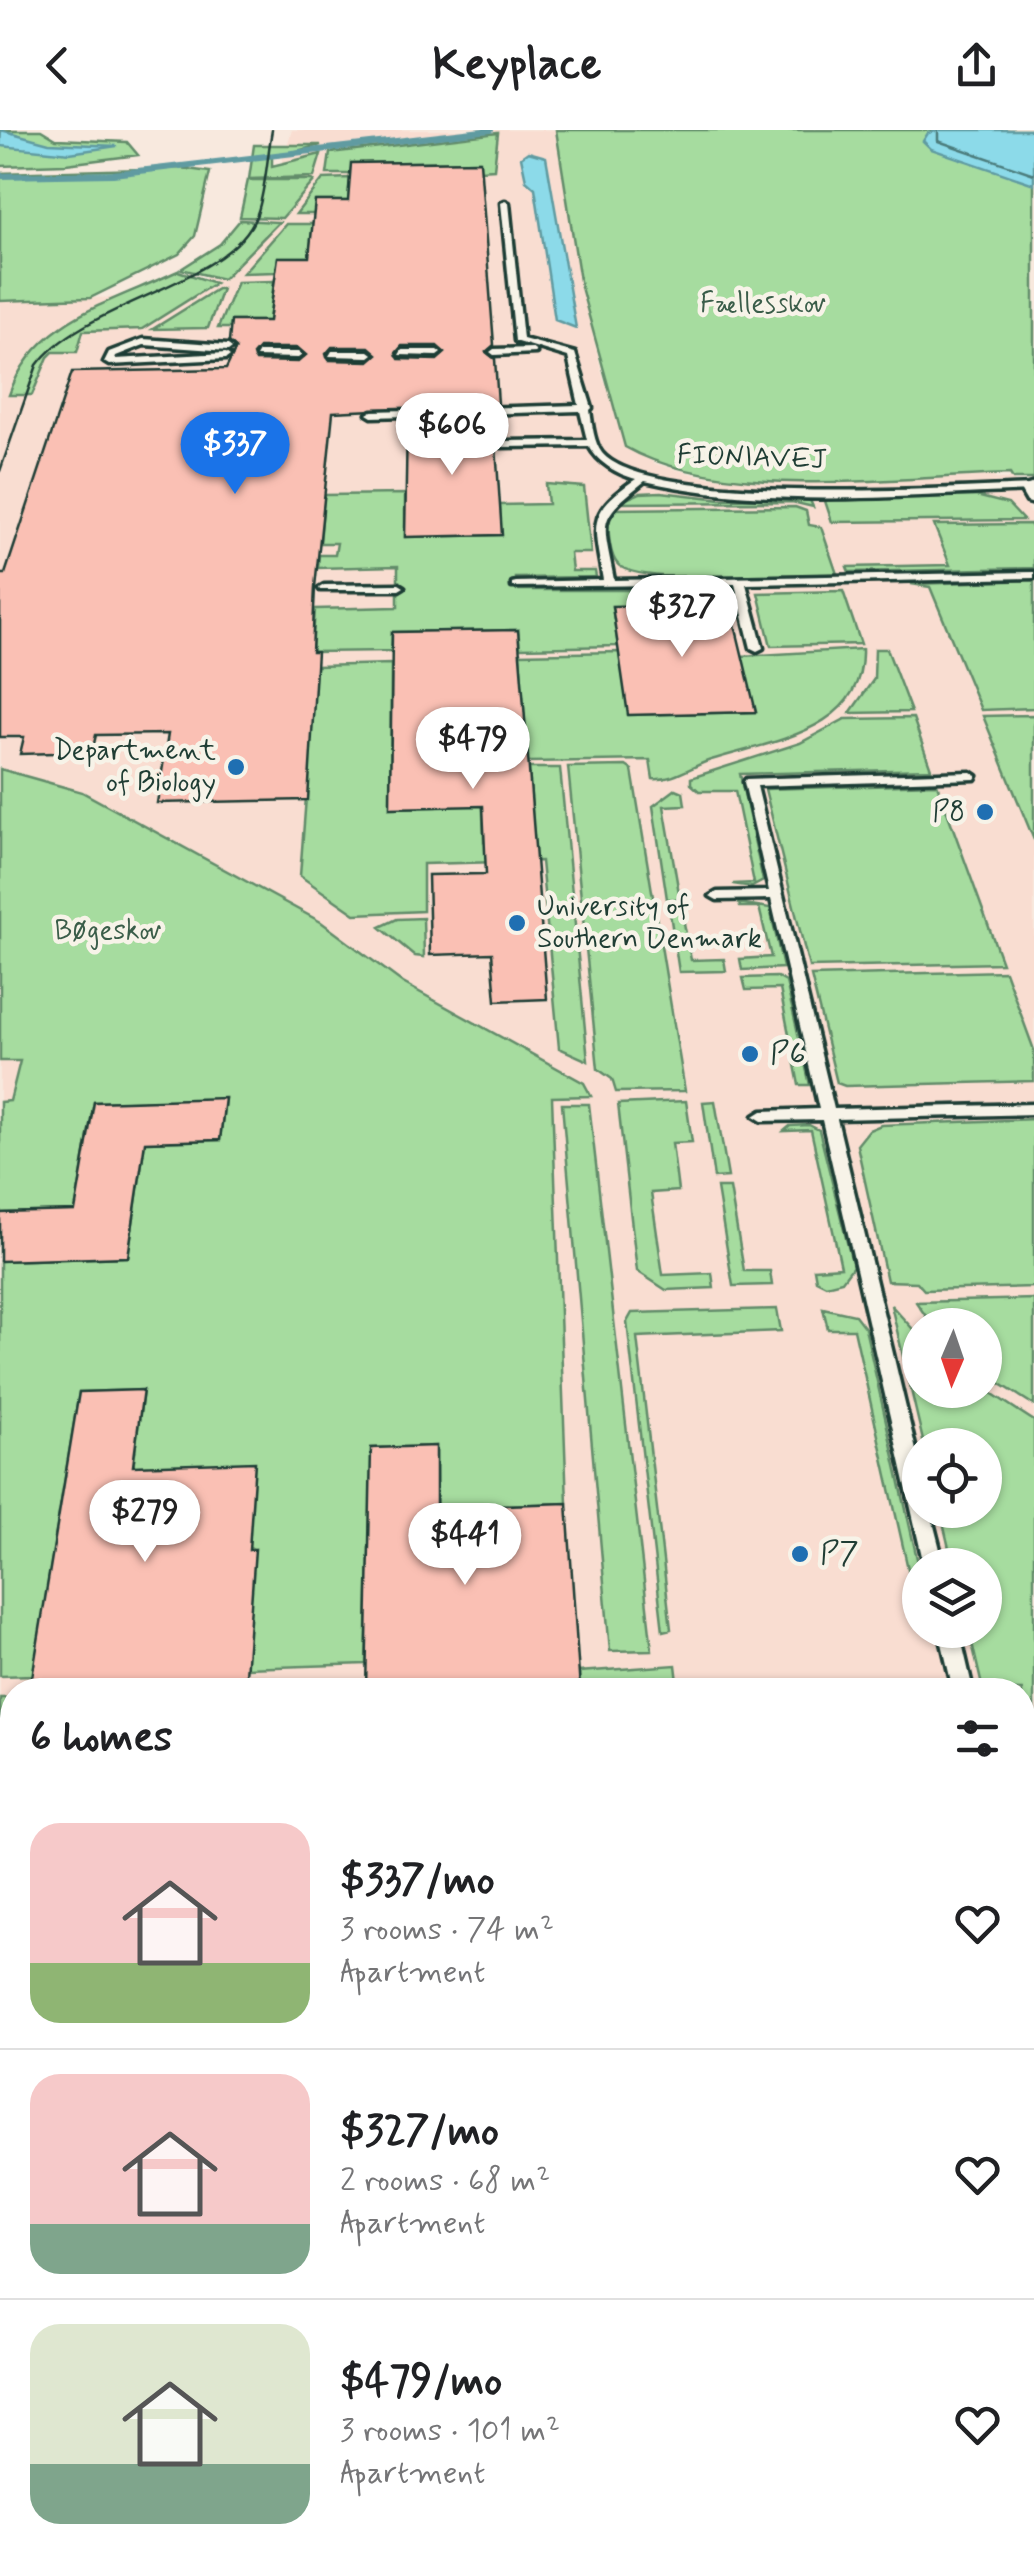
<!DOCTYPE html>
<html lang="en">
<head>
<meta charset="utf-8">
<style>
	body { margin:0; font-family:Mynerve,sans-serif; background:#f2f2f2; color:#202124; height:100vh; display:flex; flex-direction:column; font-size:38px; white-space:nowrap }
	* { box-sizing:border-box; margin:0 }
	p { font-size:32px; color:#757577 }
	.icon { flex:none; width:55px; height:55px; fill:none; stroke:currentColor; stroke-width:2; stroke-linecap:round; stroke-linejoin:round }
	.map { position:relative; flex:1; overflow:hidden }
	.side { position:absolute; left:0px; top:1548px; width:1035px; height:892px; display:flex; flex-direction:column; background:#fff; border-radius:40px 40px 0 0; box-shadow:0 2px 8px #0004 }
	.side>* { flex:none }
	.needle { width:65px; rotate:182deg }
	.buttons { position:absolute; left:902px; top:1178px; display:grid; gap:20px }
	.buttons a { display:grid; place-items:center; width:100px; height:100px; border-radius:50%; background:#fff; box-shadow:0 2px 8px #0004; font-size:50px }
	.price { position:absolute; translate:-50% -85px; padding:0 22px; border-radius:35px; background:#fff; color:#222; font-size:32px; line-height:65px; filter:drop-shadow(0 2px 5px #0008) }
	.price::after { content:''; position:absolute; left:50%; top:60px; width:30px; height:22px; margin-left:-15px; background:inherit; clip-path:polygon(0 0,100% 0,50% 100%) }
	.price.selected { background:#1a73e8; color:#fff }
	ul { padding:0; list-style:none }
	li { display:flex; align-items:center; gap:30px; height:250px; padding:0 30px }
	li+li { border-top:2px solid #e0e0e0 }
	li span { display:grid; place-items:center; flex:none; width:280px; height:200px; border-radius:30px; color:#555 }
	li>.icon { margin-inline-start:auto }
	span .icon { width:120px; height:120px; fill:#fffc; stroke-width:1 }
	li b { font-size:42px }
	h2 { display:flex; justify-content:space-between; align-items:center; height:120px; padding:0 30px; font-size:42px }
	header { display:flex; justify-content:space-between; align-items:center; height:130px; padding:0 30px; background:#fff; font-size:45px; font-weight:800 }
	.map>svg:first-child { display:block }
	.built { fill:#f9ddd1; fill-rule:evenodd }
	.green { fill:#a6dc9f; stroke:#628c6a; stroke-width:2.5 }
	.water { fill:#8cdae9; stroke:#609ba1; stroke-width:2.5 }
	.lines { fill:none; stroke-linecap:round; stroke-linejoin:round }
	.shore { stroke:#4b7c7c; stroke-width:2.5 }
	.stream { stroke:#609ba1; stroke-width:6 }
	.building { fill:#fac0b4; stroke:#1f3d34; stroke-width:2.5; fill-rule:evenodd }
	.lane-casing { stroke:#1f3d34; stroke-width:7 }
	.street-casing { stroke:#1f3d34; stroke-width:7 }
	.lane { fill:#f7f3e8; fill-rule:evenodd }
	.street { fill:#f7f3e8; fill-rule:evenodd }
	.tram { stroke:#1f3d34; stroke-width:2.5 }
	.poi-dot { fill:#1f6fb2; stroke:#f7f3e8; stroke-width:4 }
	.labels { text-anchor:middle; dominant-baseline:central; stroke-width:9; stroke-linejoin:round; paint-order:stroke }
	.far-park-label { font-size:28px; fill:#3a5d49; stroke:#f7f3e8 }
	.far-street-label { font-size:28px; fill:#1f3d34; stroke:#f7f3e8 }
	.far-poi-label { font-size:28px; fill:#1f3d34; stroke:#f7f3e8; text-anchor:end }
	.poi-label { font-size:32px; fill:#1f3d34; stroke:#f7f3e8; text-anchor:start }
</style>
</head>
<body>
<header><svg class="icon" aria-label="back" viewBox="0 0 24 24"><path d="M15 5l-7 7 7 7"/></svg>Keyplace<svg class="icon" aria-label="share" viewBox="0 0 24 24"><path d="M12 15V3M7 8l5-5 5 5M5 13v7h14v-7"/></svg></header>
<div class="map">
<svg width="1034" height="2438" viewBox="0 0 1034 2438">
	<rect width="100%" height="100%" fill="#f8e9de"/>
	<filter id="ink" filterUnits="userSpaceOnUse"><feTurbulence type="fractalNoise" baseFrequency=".01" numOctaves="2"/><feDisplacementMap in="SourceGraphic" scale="20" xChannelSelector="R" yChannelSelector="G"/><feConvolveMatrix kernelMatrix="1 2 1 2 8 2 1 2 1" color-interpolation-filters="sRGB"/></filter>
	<g filter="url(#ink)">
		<!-- built -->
		<path class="built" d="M292,0H556L581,157L604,250L653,333L700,346L769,351L993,345L996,349H1013L1034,390V2089H1022V1560H12V2133H0V171L182,165L258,106ZM920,1195H985V1260H920ZM920,1315H985V1380H920ZM920,1435H985V1500H920Z"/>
		<!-- green -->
		<path class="green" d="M0,0H41L56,9L127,12L138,25L66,34L0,36Z
			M556,0H1034V349H1013L1010,344C898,347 721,372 625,317L581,157Z
			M498,3L494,39L480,40L479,31L352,33L350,44H327L330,23Z
			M254,15H321L272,27V36L321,24L314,47L249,49Z
			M180,38L210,42L195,106L179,124L90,168L0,171V43Z
			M350,48L348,71H316L314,84H296L323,49Z
			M248,50H311L314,51L282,88L240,87Z
			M240,90L279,92L223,149L181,139L220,114Z
			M286,94H313L309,127H278L276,142L243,143Z
			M178,141L215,153L142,199L83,201L77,222H53L48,227L32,265H9C35,189 110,173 178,141Z
			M274,151L269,191H232L231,198H218L237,152Z
			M217,159H222L208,198L153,199Z
			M546,354L584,357L591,423H570L572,441H595L596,447L515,448L516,460H629L632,476L612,477L618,516L520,518L518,500L392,502L391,521L312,522L315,479L398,477V436L318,438L319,425H335L337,413H320L324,365L405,364V407L501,405L500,375L548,374Z
			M661,362L721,369L809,368L813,377L792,372L617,373L640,363Z
			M976,366L1008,374L1023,390L832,392L824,368Z
			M795,377L806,381L809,395L821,397L837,444C794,444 652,456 621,437C608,429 606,391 612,379Z
			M1030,394L1034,401V438L849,442L847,437L950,435L934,395Z
			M1034,450V578L981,580L930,457L911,454Z
			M843,461L861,514L771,516L758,463Z
			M862,519C865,601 771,611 711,630C692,636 673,651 653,649L650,630L528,632L520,524L619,522L629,585L755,582L742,526Z
			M875,519H887L911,582L850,583L874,549Z
			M391,534L390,678L437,677L482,655L484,712H534L529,638H560L588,931L559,918L541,731L423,734V781L355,784L300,746L316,536Z
			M1034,585V710L983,586Z
			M913,588L931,639L740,644L763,751L752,757L733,754L754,753L735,661H699L691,654V648L800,613L845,589Z
			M626,636L632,640L685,961L616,962L612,949L598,939L568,637Z
			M0,639L82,662L321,792L403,853L584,953L591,966L552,967L567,1373L493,1375L438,1498L436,1316L372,1318L366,1534L246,1538L254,1419L130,1361L143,1260L79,1262L33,1545L0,1546V1131L128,1127L145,1012L220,1010L225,969L94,972L75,1081L0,1083V972L10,971L20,931H0Z
			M937,654L1002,833L809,837L765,659Z
			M676,659L683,662L685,675L664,676L680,769H667L653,676Z
			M739,773L770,778L783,838L742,840L740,829L771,827L759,777H740Z
			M669,777H681L691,830L724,829L726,841L679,842Z
			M423,788L424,827L415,826L380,797L397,789Z
			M1005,841L1034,920V951L845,956L837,953L811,846Z
			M777,847L786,852L810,955H799L780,859L746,860L743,848Z
			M686,971L692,1012L672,1013L678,1061L651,1063L663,1145L712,1143L714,1158L666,1160L637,1141L618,974Z
			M715,971L728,1047L714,1048L703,972Z
			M562,974H589L652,1520L610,1521Z
			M1034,989V1157L924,1160L917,1152L887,1151L857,1015L869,1000L881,995Z
			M809,995L819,1000L853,1136L842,1151L826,1155L816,1150L814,1139L841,1137L811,1000L784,1001L790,996Z
			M730,1058L744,1141H770L772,1155L733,1156L717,1058Z
			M1034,1169V1275L985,1244V1195H932L916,1172Z
			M891,1175L920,1207V1260L985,1259L1034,1291V1773L1022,1725V1560H983L969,1500H985V1435H953L940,1380H985V1315H924Z
			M823,1178L855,1185L865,1198L920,1442V1492L854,1199H828Z
			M777,1179L781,1201L637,1207L671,1499L663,1501L627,1192L632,1183Z
			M676,1535L679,1560H580L579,1542Z
			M0,1568H12V1661L0,1739Z
			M0,1936H12V2011L0,2012Z
			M1034,1984V2089H1023V1995Z
			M1034,2124V2438H0V2170L12,2169V2428H1022V2125Z"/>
		<!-- water -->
		<path class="water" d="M1,0L49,13L117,16L70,23L0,16Z
			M939,0H1034V54L931,19L923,11L928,3Z
			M528,22L546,27L576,198L555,190L535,58L526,50L521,27Z"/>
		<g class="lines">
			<!-- shore -->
			<path class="shore" d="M938,0V11L1034,44"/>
			<!-- stream -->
			<path class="stream" d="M0,46L113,44L491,0"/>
		</g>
		<!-- building -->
		<path class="building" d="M480,31L494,215L486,222L495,229L498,274L333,282L315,457L312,522H317L308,670L157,673L168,604L96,605L92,622L20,624L24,607H0V444H5L72,242L226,239L236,218L229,212L231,191H269L278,127H309L315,71H348L351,33ZM402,216H437L445,223L437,230L399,229L396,223ZM332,217H369L377,224L369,231L329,230L326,224ZM259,218H298L306,225L298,232L256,231L253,225Z
			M494,287L502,405L405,407L407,290Z
			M730,474L756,582L628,585L612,476Z
			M518,500L547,869L496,871L492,823L430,825L428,745L486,744L483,676L390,678L392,502Z
			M225,968L220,1010L145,1012L128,1127L0,1131V1083L75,1081L94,972Z
			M143,1260L133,1336L255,1332L249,1420L255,1419L245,1560H30L79,1262Z
			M436,1316V1377L567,1373L580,1560H366L371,1318Z"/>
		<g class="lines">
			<defs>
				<path id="lane" d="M505,71L509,73L523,209L575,223L592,278L590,280C592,294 594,313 602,323C649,378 956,357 1034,355V361C906,365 771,380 645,351C595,391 603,389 614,450L1034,442V448L746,454L763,518L757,521L751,518L735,454L512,457V453L516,452L603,450C594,395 585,383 636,349C617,344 598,333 589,316L502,317L497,314L502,311L587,310L580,281L372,287L367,284L372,281L579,275L568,227L515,211L501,73Z
					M143,209L228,215L232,218L228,221L144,215L116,226L115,229L226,223L230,226L226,229L109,235L104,232L109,222Z
					M533,218L536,223L494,225L490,222L494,219Z
					M402,220H437L441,223L437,226L399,225Z
					M332,221H369L373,224L369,227L329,226Z
					M259,222H298L302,225L298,228L256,227Z
					M324,455L399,454L404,457L399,460H320L319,458Z
					M971,642L977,646L975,649L757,656L834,979L1034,974V984L837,989L920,1337V1380H930L944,1435H924L822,990L762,991L754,986L762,981L819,979L771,769L717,770L710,766L717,762L769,761L744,652L746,649Z
					M939,1500H959L973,1560H953Z
					M1022,1801L1030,1804L1034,1816V1892L1026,1888L1022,1880Z
					M1034,1904V1951L1030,1959L1022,1963V1915L1026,1908Z
					M0,2049H12V2073H0Z"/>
				<path id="street" d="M1034,353V374L1027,372L1019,358Z"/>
			</defs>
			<!-- lane casing -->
			<use href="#lane" class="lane-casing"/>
			<!-- street casing -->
			<use href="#street" class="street-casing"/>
			<!-- lane -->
			<use href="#lane" class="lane"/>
			<!-- street -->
			<use href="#street" class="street"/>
			<!-- tram -->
			<path class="tram" d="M0,341L37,235C84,171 231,155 257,84C266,59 267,27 272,0"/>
		</g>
	</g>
	<!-- markers -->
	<g class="poi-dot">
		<circle cx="236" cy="637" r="10"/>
		<circle cx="985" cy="682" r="10"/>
		<circle cx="517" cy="793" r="10"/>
		<circle cx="750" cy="924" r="10"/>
		<circle cx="800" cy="1424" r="10"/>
	</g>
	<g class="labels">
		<!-- far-park labels -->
		<g class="far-park-label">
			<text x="763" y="174">Fællesskov</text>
			<text x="108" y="801">Bøgeskov</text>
		</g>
		<!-- far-street labels -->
		<g class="far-street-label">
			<text transform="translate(752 328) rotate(2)">FIONIAVEJ</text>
		</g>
		<!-- far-poi labels -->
		<g class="far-poi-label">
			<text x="216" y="621">Department<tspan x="216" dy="32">of Biology</tspan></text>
			<text x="965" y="682">P8</text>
			<text x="537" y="777" text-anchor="start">University of<tspan x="537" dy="32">Southern Denmark</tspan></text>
		</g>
		<!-- poi labels -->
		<g class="poi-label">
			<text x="770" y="924">P6</text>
			<text x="820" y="1424">P7</text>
		</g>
	</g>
</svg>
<div class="buttons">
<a><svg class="needle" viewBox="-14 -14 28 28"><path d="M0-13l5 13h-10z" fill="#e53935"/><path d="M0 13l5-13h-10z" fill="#757577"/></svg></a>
<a><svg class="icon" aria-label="locate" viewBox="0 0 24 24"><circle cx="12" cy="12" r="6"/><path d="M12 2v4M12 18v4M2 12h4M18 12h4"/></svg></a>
<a><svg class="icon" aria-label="layers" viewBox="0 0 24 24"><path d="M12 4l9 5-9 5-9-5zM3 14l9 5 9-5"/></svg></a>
</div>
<b class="price" style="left:452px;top:348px">$606</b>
<b class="price selected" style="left:235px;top:367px">$337</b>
<b class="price" style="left:682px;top:530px">$327</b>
<b class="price" style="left:473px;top:662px">$479</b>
<b class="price" style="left:145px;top:1435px">$279</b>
<b class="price" style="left:465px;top:1458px">$441</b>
<section class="side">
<h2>6 homes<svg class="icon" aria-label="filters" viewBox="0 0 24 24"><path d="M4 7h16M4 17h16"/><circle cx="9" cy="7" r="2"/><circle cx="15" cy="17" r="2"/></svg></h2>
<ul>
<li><span style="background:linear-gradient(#f6c9c9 70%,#8fb573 0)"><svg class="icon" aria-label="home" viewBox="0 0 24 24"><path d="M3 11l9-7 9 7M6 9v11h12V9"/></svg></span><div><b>$337/mo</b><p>3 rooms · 74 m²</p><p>Apartment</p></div><svg class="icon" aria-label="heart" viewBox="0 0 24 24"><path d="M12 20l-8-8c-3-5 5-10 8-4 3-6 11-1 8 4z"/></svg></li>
<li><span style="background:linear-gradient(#f6c9c9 75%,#7fa58c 0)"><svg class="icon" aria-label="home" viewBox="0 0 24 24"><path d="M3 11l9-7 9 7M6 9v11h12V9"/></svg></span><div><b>$327/mo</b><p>2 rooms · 68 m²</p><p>Apartment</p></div><svg class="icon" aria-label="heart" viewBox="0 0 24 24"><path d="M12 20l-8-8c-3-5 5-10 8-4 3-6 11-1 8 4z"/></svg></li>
<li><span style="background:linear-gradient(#dfe7d0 70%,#7fa58c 0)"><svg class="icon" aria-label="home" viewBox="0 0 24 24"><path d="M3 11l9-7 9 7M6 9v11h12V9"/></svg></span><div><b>$479/mo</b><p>3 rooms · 101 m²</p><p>Apartment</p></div><svg class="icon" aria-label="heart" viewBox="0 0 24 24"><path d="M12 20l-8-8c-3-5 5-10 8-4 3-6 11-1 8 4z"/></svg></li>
</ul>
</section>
</div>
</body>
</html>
